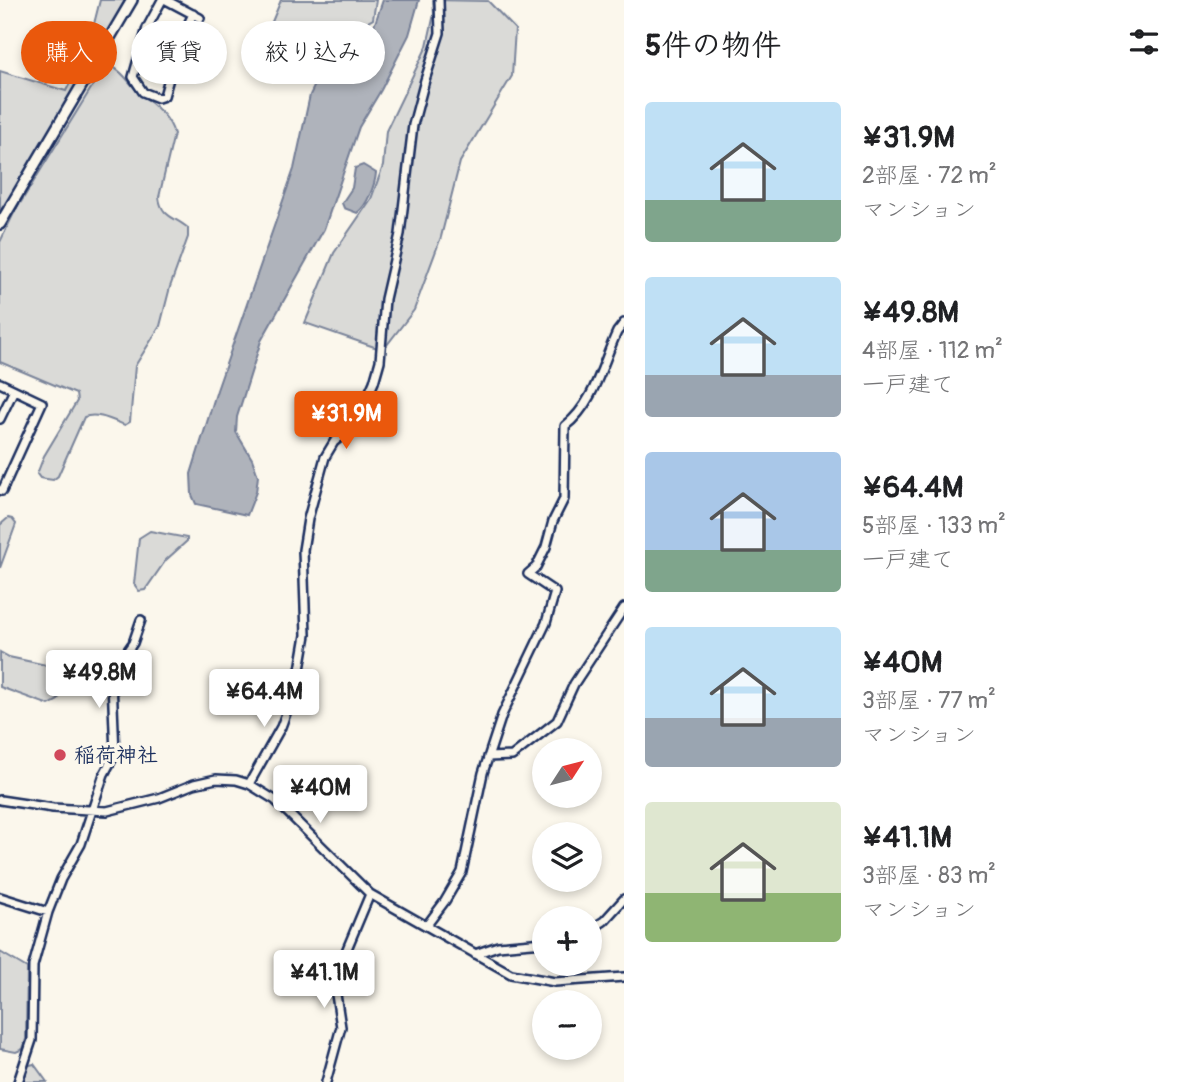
<!DOCTYPE html>
<html lang="ja">
<head>
<meta charset="utf-8">
<style>
	body { margin:0; font-family:Pangolin,"Klee One",sans-serif; background:#f2f2f2; color:#202124; height:100vh; display:flex; flex-direction:column; font-size:26px; white-space:nowrap }
	* { box-sizing:border-box; margin:0 }
	p { font-size:23px; color:#757577 }
	.icon { flex:none; width:38px; height:38px; fill:none; stroke:currentColor; stroke-width:2; stroke-linecap:round; stroke-linejoin:round }
	.map { position:relative; flex:1; overflow:hidden }
	.sheet { display:flex; flex-direction:column; background:#fff; width:560px }
	.sheet>* { flex:none }
	.top-card { position:absolute; left:21px; top:21px; width:497px; height:63px; display:flex; gap:14px }
	.needle { width:46px; rotate:54deg }
	.tools { position:absolute; left:532px; top:738px; display:grid; gap:14px }
	.tools a { display:grid; place-items:center; width:70px; height:70px; border-radius:50%; background:#fff; box-shadow:0 4px 10px #0003; font-size:35px }
	.price { position:absolute; translate:-50% -60px; padding:0 16px; border-radius:7px; background:#fff; color:#222; font-size:23px; line-height:46px; filter:drop-shadow(0 2px 4px #0008) }
	.price::after { content:''; position:absolute; left:50%; top:42px; width:21px; height:16px; margin-left:-10px; background:inherit; clip-path:polygon(0 0,100% 0,50% 100%) }
	.price.on { background:#ea580c; color:#fff }
	ul { padding:0; list-style:none }
	li { display:flex; align-items:center; gap:21px; height:175px; padding:0 21px }
	li span { display:grid; place-items:center; flex:none; width:196px; height:140px; border-radius:7px; color:#555 }
	li>.icon { margin-inline-start:auto }
	span .icon { width:84px; height:84px; fill:#fffc; stroke-width:1 }
	li b { font-size:30px }
	h2 { display:flex; justify-content:space-between; align-items:center; height:84px; padding:0 21px; font-size:30px }
	.tag { padding:0 24px; border-radius:32px; background:#fff; box-shadow:0 4px 10px #0003; font-size:24px; line-height:63px }
	.tag.on { background:#ea580c; color:#fff }
	main { display:flex; flex:1; min-height:0 }
	.map>svg:first-child { display:block }
	.green { fill:#dadad7; stroke:#7a849a; stroke-width:2 }
	.water { fill:#afb3bb; stroke:#747e96; stroke-width:2 }
	.lines { fill:none; stroke-linecap:round; stroke-linejoin:round }
	.minor-casing { stroke:#1b2f5e; stroke-width:12 }
	.tertiary-casing { stroke:#1b2f5e; stroke-width:14 }
	.minor { stroke:#fbf7ec; stroke-width:7 }
	.tertiary { stroke:#fbf7ec; stroke-width:9 }
	.poi-dot { fill:#d1495b; stroke:#fbf7ec; stroke-width:2.5 }
	.labels { text-anchor:middle; dominant-baseline:central; stroke-width:6; stroke-linejoin:round; paint-order:stroke }
	.poi-label { font-size:21px; font-weight:bold; fill:#1b2f5e; stroke:#fbf7ec; text-anchor:start }
</style>
</head>
<body>
<main>
<div class="map">
<svg width="624" height="1082" viewBox="0 0 624 1082">
	<rect width="100%" height="100%" fill="#fbf7ec"/>
	<filter id="ink" filterUnits="userSpaceOnUse"><feTurbulence type="fractalNoise" baseFrequency=".0143" numOctaves="2"/><feDisplacementMap in="SourceGraphic" scale="14" xChannelSelector="R" yChannelSelector="G"/><feConvolveMatrix kernelMatrix="1 2 1 2 8 2 1 2 1" color-interpolation-filters="sRGB"/></filter>
	<g filter="url(#ink)">
		<!-- green -->
		<path class="green" d="M100,0H127L18,189L0,211V71L66,91L89,44Z
			M281,0H376L373,19L331,43L292,54L278,45L269,29Z
			M433,0L488,1L515,29L512,76L460,162L441,237L414,310L383,350L305,323L334,253L371,199L383,166L386,131L427,46L434,14Z
			M113,67C126,74 131,87 142,95C156,107 169,116 174,134L159,197C161,217 175,217 188,228V237L170,287L160,326L135,366L130,422L125,425C112,420 97,412 84,417L58,476L53,480L40,478L37,474L44,456L77,401L76,394L0,362V242L13,215L103,69Z
			M8,518L12,519L16,524L0,568V525Z
			M150,531L187,538V541L166,560L145,590L139,591L134,584L139,538Z
			M0,652L9,657L55,667C66,676 61,688 58,700L49,705L0,687Z
			M0,952L27,968L26,1039L23,1049L16,1052L0,1049Z
			M34,1064L47,1082H21L26,1066Z"/>
		<!-- water -->
		<path class="water" d="M383,0H419L409,35L381,90L359,127L324,229L261,341L237,417L236,432L252,459L258,476L256,492L247,515L196,504L192,495L191,474L217,390L294,169L310,95L320,74L374,26Z
			M363,165L376,173C375,185 367,206 357,213L344,208L342,203L352,188L355,168Z"/>
		<g class="lines">
			<defs>
				<path id="minor" d="M162,0L147,28L133,77L143,92L158,98L164,96L179,43L193,14
					M166,0L200,18
					M0,383L42,403L2,491L0,490
					M0,419L14,390
					M488,757L512,756L557,721L574,684L624,608
					M249,784L281,727L298,681L306,635L303,550L308,519L325,457L334,442L355,425L374,382L380,361L385,299L400,234L413,125L425,80L440,33L439,0
					M0,800L53,808L107,811L159,798L194,784L216,779L236,780L249,784L275,800L370,894L511,974L555,982L624,977
					M0,897L48,912
					M427,925L445,901L462,872L483,773L502,715L546,623L555,592L528,574L536,567L546,547L553,521L564,499L565,426C594,404 602,364 617,332L624,323
					M590,930L604,921L624,899
					M475,954L498,946L544,942
					M18,1082L32,1040L33,966L48,912L61,879L81,844L104,774L115,754L112,681L117,666L133,643L141,620
					M326,1082L341,1027L335,988L339,968L370,894"/>
				<path id="tertiary" d="M0,224L132,0"/>
			</defs>
			<!-- minor casing -->
			<use href="#minor" class="minor-casing"/>
			<!-- tertiary casing -->
			<use href="#tertiary" class="tertiary-casing"/>
			<!-- minor -->
			<use href="#minor" class="minor"/>
			<!-- tertiary -->
			<use href="#tertiary" class="tertiary"/>
		</g>
	</g>
	<!-- markers -->
	<circle class="poi-dot" cx="60" cy="755" r="7"/>
	<g class="labels">
		<!-- poi labels -->
		<g class="poi-label">
			<text x="74" y="755">稲荷神社</text>
		</g>
	</g>
</svg>
<div class="tools">
<a><svg class="needle" viewBox="-14 -14 28 28"><path d="M0-13l5 13h-10z" fill="#e53935"/><path d="M0 13l5-13h-10z" fill="#757577"/></svg></a>
<a><svg class="icon" aria-label="layers" viewBox="0 0 24 24"><path d="M12 4l9 5-9 5-9-5zM3 14l9 5 9-5"/></svg></a>
<a>+</a>
<a>−</a>
</div>
<b class="price on" style="left:346px;top:451px">¥31.9M</b>
<b class="price" style="left:99px;top:710px">¥49.8M</b>
<b class="price" style="left:264px;top:729px">¥64.4M</b>
<b class="price" style="left:320px;top:825px">¥40M</b>
<b class="price" style="left:324px;top:1010px">¥41.1M</b>
<div class="top-card">
<a class="tag on">購入</a>
<a class="tag">賃貸</a>
<a class="tag">絞り込み</a>
</div>
</div>
<section class="sheet">
<h2>5件の物件<svg class="icon" aria-label="filters" viewBox="0 0 24 24"><path d="M4 7h16M4 17h16"/><circle cx="9" cy="7" r="2"/><circle cx="15" cy="17" r="2"/></svg></h2>
<ul>
<li><span style="background:linear-gradient(#bfe0f5 70%,#7fa58c 0)"><svg class="icon" aria-label="home" viewBox="0 0 24 24"><path d="M3 11l9-7 9 7M6 9v11h12V9"/></svg></span><div><b>¥31.9M</b><p>2部屋 · 72 m²</p><p>マンション</p></div></li>
<li><span style="background:linear-gradient(#bfe0f5 70%,#9aa5b1 0)"><svg class="icon" aria-label="home" viewBox="0 0 24 24"><path d="M3 11l9-7 9 7M6 9v11h12V9"/></svg></span><div><b>¥49.8M</b><p>4部屋 · 112 m²</p><p>一戸建て</p></div></li>
<li><span style="background:linear-gradient(#a9c7e8 70%,#7fa58c 0)"><svg class="icon" aria-label="home" viewBox="0 0 24 24"><path d="M3 11l9-7 9 7M6 9v11h12V9"/></svg></span><div><b>¥64.4M</b><p>5部屋 · 133 m²</p><p>一戸建て</p></div></li>
<li><span style="background:linear-gradient(#bfe0f5 65%,#9aa5b1 0)"><svg class="icon" aria-label="home" viewBox="0 0 24 24"><path d="M3 11l9-7 9 7M6 9v11h12V9"/></svg></span><div><b>¥40M</b><p>3部屋 · 77 m²</p><p>マンション</p></div></li>
<li><span style="background:linear-gradient(#dfe7d0 65%,#8fb573 0)"><svg class="icon" aria-label="home" viewBox="0 0 24 24"><path d="M3 11l9-7 9 7M6 9v11h12V9"/></svg></span><div><b>¥41.1M</b><p>3部屋 · 83 m²</p><p>マンション</p></div></li>
</ul>
</section>
</main>
</body>
</html>
